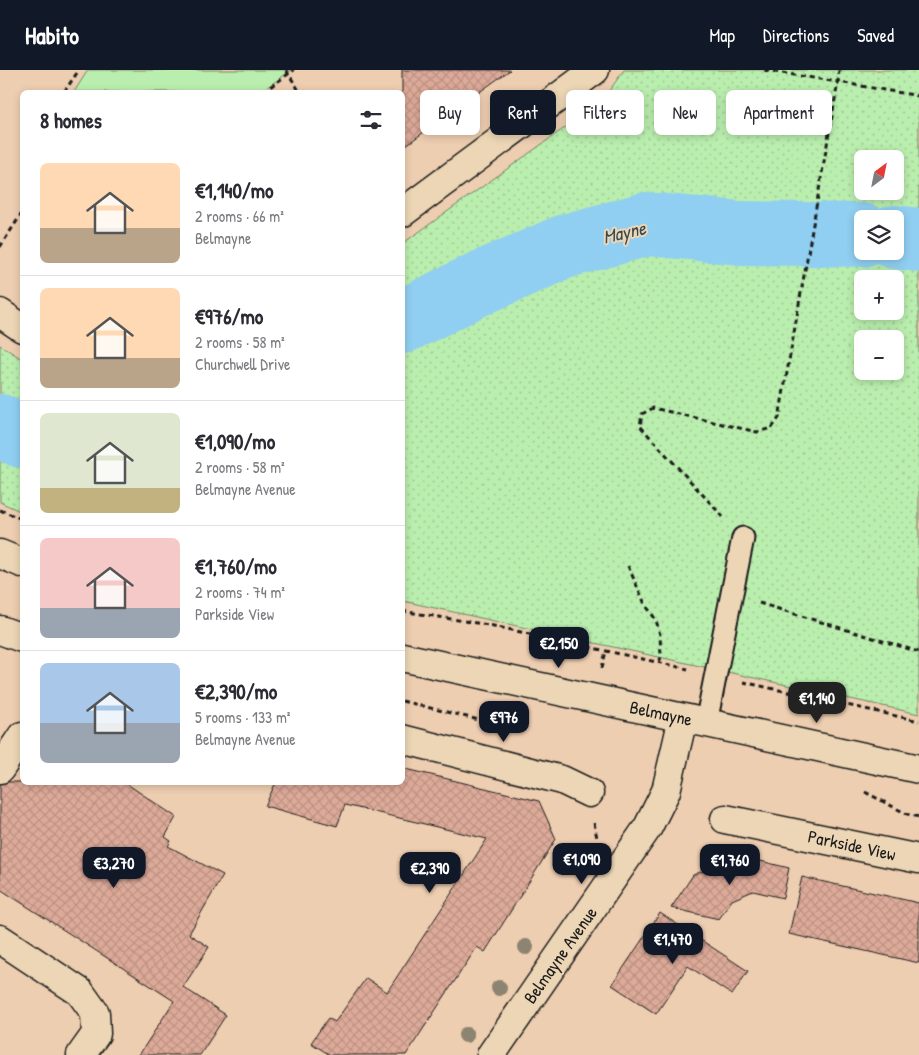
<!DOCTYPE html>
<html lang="en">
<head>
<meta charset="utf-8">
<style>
	body { margin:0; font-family:"Patrick Hand",sans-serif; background:#f7f7f7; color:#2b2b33; height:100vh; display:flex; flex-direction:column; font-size:19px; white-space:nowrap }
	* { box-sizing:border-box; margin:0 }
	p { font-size:16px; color:#7c7c81 }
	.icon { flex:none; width:28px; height:28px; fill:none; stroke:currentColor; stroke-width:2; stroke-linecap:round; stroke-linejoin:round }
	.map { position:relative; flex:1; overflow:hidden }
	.sheet { position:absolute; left:20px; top:20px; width:385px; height:695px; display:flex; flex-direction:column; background:#fff; border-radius:8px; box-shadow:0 2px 8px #0003 }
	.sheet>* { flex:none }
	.hud { position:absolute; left:420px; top:20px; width:424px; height:45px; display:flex; gap:10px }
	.needle { width:32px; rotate:32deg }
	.tools { position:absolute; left:854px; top:80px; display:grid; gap:10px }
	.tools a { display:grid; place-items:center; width:50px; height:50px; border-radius:8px; background:#fff; box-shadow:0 2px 8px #0003; font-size:25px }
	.price { position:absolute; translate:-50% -42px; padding:0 11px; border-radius:10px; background:#111827; color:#fff; font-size:16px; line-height:32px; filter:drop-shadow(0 1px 2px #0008) }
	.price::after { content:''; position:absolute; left:50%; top:30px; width:15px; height:11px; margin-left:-8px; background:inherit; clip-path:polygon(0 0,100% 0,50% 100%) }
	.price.selected { background:#222; color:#fff }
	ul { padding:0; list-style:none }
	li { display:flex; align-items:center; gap:15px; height:125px; padding:0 20px }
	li+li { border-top:1px solid #e1e1e2 }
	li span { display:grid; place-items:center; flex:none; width:140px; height:100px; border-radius:8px; color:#555 }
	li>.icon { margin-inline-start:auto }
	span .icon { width:60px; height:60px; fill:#fffc; stroke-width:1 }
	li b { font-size:21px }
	h2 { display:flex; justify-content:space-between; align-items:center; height:60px; padding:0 20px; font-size:21px }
	.pill { padding:0 18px; border-radius:8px; background:#fff; box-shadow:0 2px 8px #0003; font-size:18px; line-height:45px }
	.pill.selected { background:#111827; color:#fff }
	header { display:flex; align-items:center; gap:30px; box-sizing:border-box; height:70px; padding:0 25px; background:#111827; color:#fff }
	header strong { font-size:24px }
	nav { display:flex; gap:28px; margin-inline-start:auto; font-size:18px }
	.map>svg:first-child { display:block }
	.grass { fill:#baeeae; stroke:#6b8565 }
	.park { fill:url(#park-dots); stroke:#6b8565; fill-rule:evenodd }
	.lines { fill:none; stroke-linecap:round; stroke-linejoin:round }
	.river { stroke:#90cff1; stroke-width:64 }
	.building { fill:url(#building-cross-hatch); stroke:#1c1c1c }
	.lane-casing { stroke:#1c1c1c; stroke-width:25 }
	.street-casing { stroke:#1c1c1c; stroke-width:31 }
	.secondary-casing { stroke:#1c1c1c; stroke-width:31 }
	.path { stroke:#1c1c1c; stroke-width:3; stroke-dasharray:5 4; stroke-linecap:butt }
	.lane { stroke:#ecd6b5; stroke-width:21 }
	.street { stroke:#ecd6b5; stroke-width:28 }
	.secondary { stroke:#ecd6b5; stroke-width:28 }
	.tree { fill:#8c836f }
	.labels { text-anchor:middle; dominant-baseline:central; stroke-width:4; stroke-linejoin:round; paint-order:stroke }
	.street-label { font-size:18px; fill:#1c1c1c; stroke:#ecd6b5 }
	.water-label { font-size:19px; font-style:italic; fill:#394951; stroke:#ecd6b5 }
</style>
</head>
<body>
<header>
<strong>Habito</strong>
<nav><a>Map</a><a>Directions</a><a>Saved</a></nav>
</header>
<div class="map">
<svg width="919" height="985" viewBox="0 0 919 985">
	<defs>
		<pattern id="park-dots" width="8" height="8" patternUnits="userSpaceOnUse" patternTransform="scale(1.25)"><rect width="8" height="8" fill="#baeeae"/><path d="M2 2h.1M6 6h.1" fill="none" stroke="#9fcc95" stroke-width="1.8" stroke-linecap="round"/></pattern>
		<pattern id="building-cross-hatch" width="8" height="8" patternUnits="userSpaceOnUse" patternTransform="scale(1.25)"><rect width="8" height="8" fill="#da9"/><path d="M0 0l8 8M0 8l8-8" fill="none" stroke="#bd9283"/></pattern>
	</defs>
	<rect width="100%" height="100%" fill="#eeceb1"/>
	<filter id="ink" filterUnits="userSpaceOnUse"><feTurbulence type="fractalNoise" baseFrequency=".02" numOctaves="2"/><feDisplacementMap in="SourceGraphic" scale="10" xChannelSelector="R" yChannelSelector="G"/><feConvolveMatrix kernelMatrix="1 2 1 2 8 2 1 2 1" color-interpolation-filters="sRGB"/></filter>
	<g filter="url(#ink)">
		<!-- grass -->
		<path class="grass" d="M88,0H292L260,22H74Z"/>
		<!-- park -->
		<path class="park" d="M624,0H919V644L403,531L402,174L601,32ZM862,89H895V121H862ZM862,149H895V181H862ZM862,209H895V241H862ZM862,269H895V301H862Z
			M0,275L22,289V442L0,432Z"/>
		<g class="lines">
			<!-- river -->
			<path class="river" d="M895,167L919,170
				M402,252L474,216L566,176L647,154L740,163L862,165
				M0,356L22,366"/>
		</g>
		<!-- building -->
		<path class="building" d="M402,0H510L402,78Z
			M402,698L539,731L556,769L485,882L477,877L406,985H330L311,973L328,948L335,952L366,908L387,922L487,769L345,735L337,756L265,736L276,712H402Z
			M8,712H124L176,747L165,767L171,771L168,776L223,805L189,864L209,877L183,917L226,945L200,985H139L174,931L0,819V714Z
			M740,786L789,798L783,828L753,821L732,830L719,849L671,838L693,805Z
			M802,807L919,833V893L789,864Z
			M660,843L748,901L732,925L688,896L656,944L612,915Z"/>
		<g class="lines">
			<defs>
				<path id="lane" d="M706,653L743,468"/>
				<path id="street" d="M402,143L595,0
					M0,243L22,258
					M0,560L22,568
					M402,669L562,710L589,723
					M0,699L22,666
					M725,749L919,789
					M0,869L80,922L95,943L96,964L81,985"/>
				<path id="secondary" d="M0,484L22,493
					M402,587L919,699
					M491,985L648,757L666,721L683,648"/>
			</defs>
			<!-- lane casing -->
			<use href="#lane" class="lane-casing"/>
			<!-- street casing -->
			<use href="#street" class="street-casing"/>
			<!-- secondary casing -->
			<use href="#secondary" class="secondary-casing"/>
			<!-- path -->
			<path class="path" d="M286,0L300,22
				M839,0L838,12L919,26
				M64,22L79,0
				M263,22L294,0
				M0,177L22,143
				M0,440L22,449
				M723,447L640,356L642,344L653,338L757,362L772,358L779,348L838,12L763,0
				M628,496L645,534L656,550L660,565L661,587L659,593
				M759,533L919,582
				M402,541L489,555L688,599
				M602,598L606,581
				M743,612L919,651
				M402,631L479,650L516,646
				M865,722L907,744L919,747
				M594,753L597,768"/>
			<!-- lane -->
			<use href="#lane" class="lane"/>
			<!-- street -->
			<use href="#street" class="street"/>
			<!-- secondary -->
			<use href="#secondary" class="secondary"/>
		</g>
		<!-- trees -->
		<g class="tree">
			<circle cx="589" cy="785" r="8"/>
			<circle cx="526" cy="877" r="8"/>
			<circle cx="499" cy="918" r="8"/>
			<circle cx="466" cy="965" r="8"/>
		</g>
	</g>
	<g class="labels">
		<!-- street labels -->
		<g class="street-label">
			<text transform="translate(661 643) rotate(12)">Belmayne</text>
			<text transform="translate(852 775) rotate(12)">Parkside View</text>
			<text transform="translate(560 885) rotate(-55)">Belmayne Avenue</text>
		</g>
		<!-- water labels -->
		<g class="water-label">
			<text transform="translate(624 162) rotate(-13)">Mayne</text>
		</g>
	</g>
</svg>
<div class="tools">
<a><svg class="needle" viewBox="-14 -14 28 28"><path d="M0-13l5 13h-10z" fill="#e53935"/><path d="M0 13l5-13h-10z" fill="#7c7c81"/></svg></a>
<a><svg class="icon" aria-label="layers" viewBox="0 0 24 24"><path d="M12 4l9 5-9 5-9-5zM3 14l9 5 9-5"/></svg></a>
<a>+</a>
<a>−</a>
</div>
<b class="price" style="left:559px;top:599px">€2,150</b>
<b class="price selected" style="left:817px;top:654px">€1,140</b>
<b class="price" style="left:504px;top:673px">€976</b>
<b class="price" style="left:582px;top:815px">€1,090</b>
<b class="price" style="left:730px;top:816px">€1,760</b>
<b class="price" style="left:114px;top:819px">€3,270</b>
<b class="price" style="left:430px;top:824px">€2,390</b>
<b class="price" style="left:673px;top:895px">€1,470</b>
<div class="hud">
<a class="pill">Buy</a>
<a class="pill selected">Rent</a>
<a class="pill">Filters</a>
<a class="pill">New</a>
<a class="pill">Apartment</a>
</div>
<section class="sheet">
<h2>8 homes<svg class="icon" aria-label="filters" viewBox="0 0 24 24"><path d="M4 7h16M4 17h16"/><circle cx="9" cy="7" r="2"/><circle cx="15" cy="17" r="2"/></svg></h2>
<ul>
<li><span style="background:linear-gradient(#ffd9b3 65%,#b9a48a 0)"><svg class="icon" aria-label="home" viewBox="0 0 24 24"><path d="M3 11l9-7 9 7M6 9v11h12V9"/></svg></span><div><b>€1,140/mo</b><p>2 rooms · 66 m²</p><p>Belmayne</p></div></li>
<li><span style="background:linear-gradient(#ffd9b3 70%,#b9a48a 0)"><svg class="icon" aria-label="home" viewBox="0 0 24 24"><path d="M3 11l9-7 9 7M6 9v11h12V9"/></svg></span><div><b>€976/mo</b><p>2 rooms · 58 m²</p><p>Churchwell Drive</p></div></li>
<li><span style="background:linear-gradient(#dfe7d0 75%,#c2b280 0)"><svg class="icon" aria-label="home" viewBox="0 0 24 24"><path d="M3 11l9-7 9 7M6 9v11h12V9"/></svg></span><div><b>€1,090/mo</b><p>2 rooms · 58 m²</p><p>Belmayne Avenue</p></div></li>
<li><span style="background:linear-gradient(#f6c9c9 70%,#9aa5b1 0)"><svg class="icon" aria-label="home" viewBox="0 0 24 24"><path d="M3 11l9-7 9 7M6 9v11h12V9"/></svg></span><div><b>€1,760/mo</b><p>2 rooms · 74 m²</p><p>Parkside View</p></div></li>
<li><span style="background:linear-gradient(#a9c7e8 60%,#9aa5b1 0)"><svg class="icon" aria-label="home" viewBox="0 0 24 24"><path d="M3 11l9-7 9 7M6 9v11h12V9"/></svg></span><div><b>€2,390/mo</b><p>5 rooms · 133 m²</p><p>Belmayne Avenue</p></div></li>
</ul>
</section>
</div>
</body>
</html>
